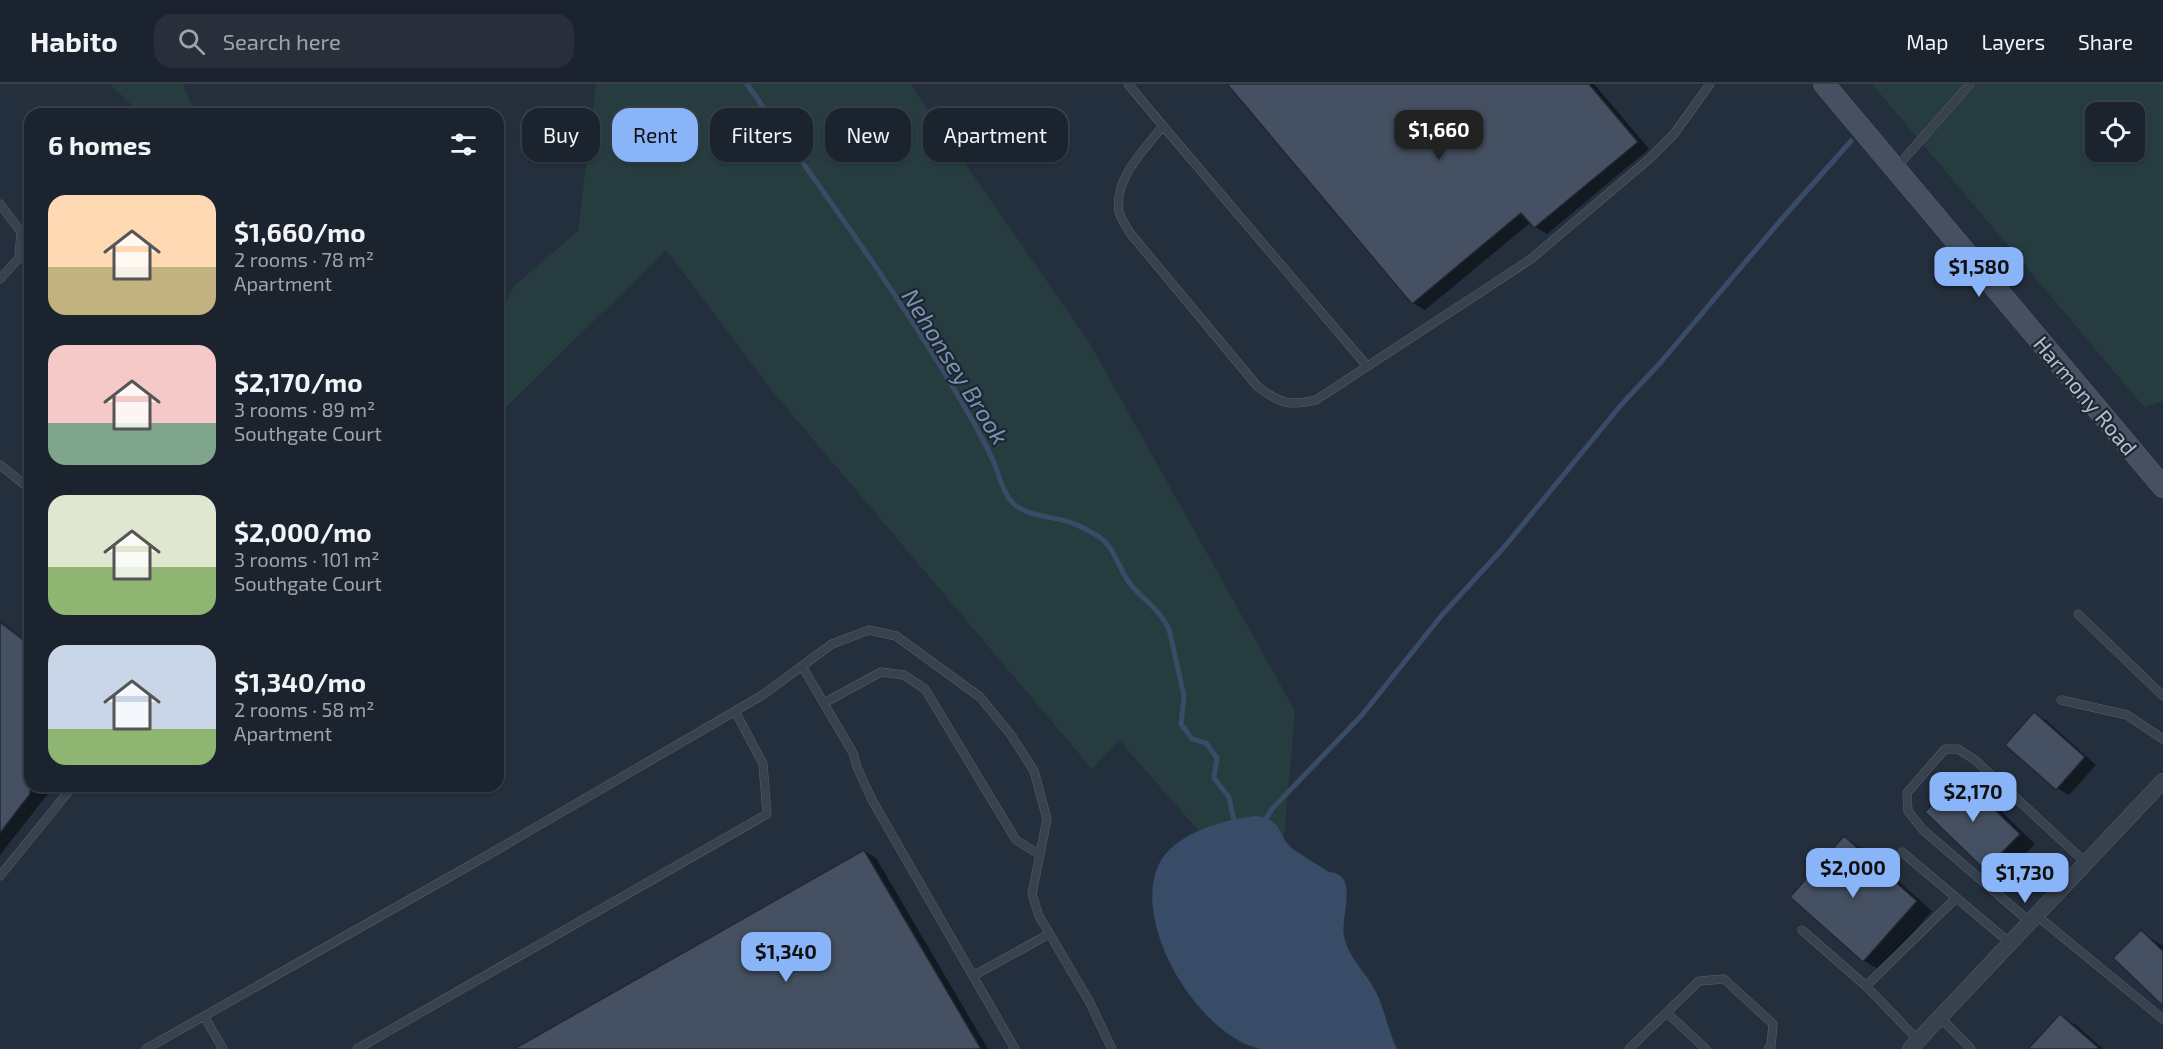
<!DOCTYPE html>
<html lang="en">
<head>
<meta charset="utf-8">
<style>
	body { margin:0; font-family:"Exo 2",sans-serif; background:#282f3a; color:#f1f3f6; height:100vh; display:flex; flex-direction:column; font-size:22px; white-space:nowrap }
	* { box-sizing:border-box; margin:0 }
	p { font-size:20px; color:#a0a4aa }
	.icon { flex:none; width:33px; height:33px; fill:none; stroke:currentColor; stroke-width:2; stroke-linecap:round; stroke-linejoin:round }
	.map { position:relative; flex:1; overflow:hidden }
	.panel { position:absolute; left:24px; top:24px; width:480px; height:684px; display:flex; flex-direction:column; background:#1b232e; border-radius:18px; box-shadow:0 2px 4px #0004,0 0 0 2px #39404a }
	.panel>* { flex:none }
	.hud { position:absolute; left:522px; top:24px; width:570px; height:54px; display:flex; gap:12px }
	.tools { position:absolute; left:2085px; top:18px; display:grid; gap:12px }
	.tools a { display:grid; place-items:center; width:60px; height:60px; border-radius:12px; background:#1b232e; box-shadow:0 2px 4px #0004,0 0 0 2px #39404a; font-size:30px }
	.price { position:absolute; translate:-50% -51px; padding:0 14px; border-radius:12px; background:#8ab4f8; color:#111; font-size:20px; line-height:39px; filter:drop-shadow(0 2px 3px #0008) }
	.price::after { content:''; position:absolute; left:50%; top:36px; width:18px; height:14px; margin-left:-9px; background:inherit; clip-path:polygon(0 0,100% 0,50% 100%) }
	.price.active { background:#222; color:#fff }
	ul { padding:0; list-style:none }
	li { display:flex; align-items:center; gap:18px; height:150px; padding:0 24px }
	li span { display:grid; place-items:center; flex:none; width:168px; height:120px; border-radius:18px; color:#555 }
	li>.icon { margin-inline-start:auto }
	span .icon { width:72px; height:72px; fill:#fffc; stroke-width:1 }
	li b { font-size:26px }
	h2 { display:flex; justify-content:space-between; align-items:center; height:72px; padding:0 24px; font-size:26px }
	.chip { padding:0 21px; border-radius:18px; background:#1b232e; box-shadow:0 2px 4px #0004,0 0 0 2px #39404a; font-size:21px; line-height:54px }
	.chip.active { background:#8ab4f8; color:#111 }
	header { display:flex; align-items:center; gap:36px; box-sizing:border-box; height:84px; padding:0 30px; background:#1b232e; border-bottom:2px solid #39404a }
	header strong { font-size:28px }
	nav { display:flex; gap:33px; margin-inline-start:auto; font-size:21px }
	.search { width:420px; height:54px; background:#282f3a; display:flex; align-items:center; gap:15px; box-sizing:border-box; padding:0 21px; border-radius:18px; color:#a0a4aa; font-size:22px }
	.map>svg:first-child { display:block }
	.green { fill:#263c3f; fill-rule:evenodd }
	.water { fill:#394c67 }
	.shadow { fill:#0007 }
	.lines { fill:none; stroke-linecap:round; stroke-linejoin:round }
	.stream { stroke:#394c67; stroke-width:5 }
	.building { fill:#455162; stroke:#1f2835; stroke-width:1.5 }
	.service-casing { stroke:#565f6c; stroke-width:9 }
	.minor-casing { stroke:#565f6c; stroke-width:16 }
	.secondary-casing { stroke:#565f6c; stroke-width:22 }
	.service { stroke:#38414e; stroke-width:8 }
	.minor { stroke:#38414e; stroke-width:15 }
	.secondary { stroke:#465061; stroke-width:21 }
	.labels { text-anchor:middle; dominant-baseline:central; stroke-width:4.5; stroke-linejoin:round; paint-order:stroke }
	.street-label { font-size:22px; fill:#b4bcc9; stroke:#1d2633 }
	.water-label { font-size:24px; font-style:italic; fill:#7c92b1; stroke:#1d2633 }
</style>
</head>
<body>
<header>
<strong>Habito</strong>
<div class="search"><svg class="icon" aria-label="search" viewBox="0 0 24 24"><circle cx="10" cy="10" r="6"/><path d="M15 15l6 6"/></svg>Search here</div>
<nav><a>Map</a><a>Layers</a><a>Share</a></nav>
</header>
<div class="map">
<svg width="2163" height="965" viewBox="0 0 2163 965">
	<rect width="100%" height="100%" fill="#242f3e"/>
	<!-- green -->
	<path class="green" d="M110,0H183L195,30H141Z
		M596,0H910L1089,258L1295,627L1281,787L1211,761L1119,656L1092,685L773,308L666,166L498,331V233L514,202L578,147Z
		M1872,0H2163V317L2144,323ZM2096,28H2134V68H2096Z"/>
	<!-- water -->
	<path class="water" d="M1256,732C1286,737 1276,752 1293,765C1304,773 1317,780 1329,788C1360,790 1340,833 1344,852C1348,874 1367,889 1376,908C1385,926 1388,947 1397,965C1365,965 1333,965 1301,965C1289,965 1273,965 1260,965C1199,951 1132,842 1158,782C1172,750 1224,735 1256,732Z"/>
	<!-- shadow -->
	<path class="shadow" d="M1229,0H1594L1649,65L1547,150L1535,143L1531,138L1425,226L1413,219Z
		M0,537L30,560V702H54L0,771Z
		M2035,630L2047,637L2096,681L2069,711L2057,704Z
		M1960,694L1977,704L2035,760L2002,794L1986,785Z
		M1845,754L1861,764L1932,827L1880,886L1864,877Z
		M864,767L876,774L988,965H518Z
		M2141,848L2163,862V920Z
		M2060,932L2076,941L2103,965H2034Z"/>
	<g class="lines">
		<!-- stream -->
		<path class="stream" d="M747,0C813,94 882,187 942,285C959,313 977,342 991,372C999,387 1000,404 1011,417C1023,431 1046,432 1062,436C1072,438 1082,443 1091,448C1117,461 1115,481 1131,501C1144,516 1160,526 1169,545L1184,612L1181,640L1192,655L1206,659L1217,674L1214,694L1229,713L1235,742
			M1264,738L1272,725L1362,631L1442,531L1506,461L1621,321L1661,278L1780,137L1851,57"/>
	</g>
	<!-- building -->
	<path class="building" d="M1227,0H1589L1638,58L1534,144L1521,129L1412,220Z
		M0,538L30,561V710L0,749Z
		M2034,628L2085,673L2056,706L2005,661Z
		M1960,692L2020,750L1985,786L1925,728Z
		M1844,752L1917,817L1863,878L1790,813Z
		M864,766L981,965H514Z
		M2141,846L2163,867V922L2113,874Z
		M2060,930L2100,965H2028Z"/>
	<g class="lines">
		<defs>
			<path id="service" d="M1128,0L1163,42C1144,66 1114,94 1119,128C1121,135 1126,142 1130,149L1258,303C1281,320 1289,322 1316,316L1531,175L1649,75L1674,50L1710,0
				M1163,42L1367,282
				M1896,84L1970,0
				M0,120L21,148L19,174L0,195
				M0,381L30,405
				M2078,530L2163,612
				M802,582L853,669L857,683L872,716L1015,965
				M2061,616L2127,631L2163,655
				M824,619L881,588L904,591L925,605L1016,756L1040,771
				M1902,768L2010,859
				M0,792L73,702
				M2036,831L2163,935
				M2030,838L1923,746L1908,727L1907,709L1945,665H1958L1975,676L2086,779
				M1802,846L1866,902L1918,956
				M973,892L1049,850
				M1866,902L1956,814
				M1667,929L1706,965
				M204,932L223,965
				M1940,933L1971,965
				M146,965L488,771L761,612L832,560L869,546L896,552L980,613L1011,651L1034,687L1047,735L1032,810L1039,832L1089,917L1112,965
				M357,965L767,730L763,680L735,627
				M1629,965L1699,897L1724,895L1773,940L1771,962L1768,965"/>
			<path id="minor" d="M1910,965L2163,697"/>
			<path id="secondary" d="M1824,0L2163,403"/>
		</defs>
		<!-- service casing -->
		<use href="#service" class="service-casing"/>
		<!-- minor casing -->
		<use href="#minor" class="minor-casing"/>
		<!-- secondary casing -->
		<use href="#secondary" class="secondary-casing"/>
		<!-- service -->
		<use href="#service" class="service"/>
		<!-- minor -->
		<use href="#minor" class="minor"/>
		<!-- secondary -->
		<use href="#secondary" class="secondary"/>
	</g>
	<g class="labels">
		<!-- street labels -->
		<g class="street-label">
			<text transform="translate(2086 311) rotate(50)">Harmony Road</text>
		</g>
		<!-- water labels -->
		<g class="water-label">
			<text transform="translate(956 282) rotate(58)">Nehonsey Brook</text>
		</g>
	</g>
</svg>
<div class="tools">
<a><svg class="icon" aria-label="locate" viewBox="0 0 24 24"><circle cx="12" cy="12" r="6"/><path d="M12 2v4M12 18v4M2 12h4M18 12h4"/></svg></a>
</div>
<b class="price active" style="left:1439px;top:77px">$1,660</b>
<b class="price" style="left:1979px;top:214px">$1,580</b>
<b class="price" style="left:1973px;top:739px">$2,170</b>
<b class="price" style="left:1853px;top:815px">$2,000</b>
<b class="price" style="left:2025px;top:820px">$1,730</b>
<b class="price" style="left:786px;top:899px">$1,340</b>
<div class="hud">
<a class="chip">Buy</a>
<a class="chip active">Rent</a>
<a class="chip">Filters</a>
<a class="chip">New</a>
<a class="chip">Apartment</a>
</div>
<section class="panel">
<h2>6 homes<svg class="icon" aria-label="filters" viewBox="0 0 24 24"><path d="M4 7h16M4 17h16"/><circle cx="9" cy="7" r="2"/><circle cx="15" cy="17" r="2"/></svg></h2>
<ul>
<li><span style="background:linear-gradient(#ffd9b3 60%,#c2b280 0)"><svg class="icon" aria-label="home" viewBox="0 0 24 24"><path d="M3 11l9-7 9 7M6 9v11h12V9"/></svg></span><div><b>$1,660/mo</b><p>2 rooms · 78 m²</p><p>Apartment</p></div></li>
<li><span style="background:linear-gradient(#f6c9c9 65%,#7fa58c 0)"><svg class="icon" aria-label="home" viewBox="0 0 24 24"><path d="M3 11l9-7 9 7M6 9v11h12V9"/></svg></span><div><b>$2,170/mo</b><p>3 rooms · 89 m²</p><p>Southgate Court</p></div></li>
<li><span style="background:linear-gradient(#dfe7d0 60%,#8fb573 0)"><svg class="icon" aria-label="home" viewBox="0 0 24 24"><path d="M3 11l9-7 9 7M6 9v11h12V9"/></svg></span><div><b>$2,000/mo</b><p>3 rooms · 101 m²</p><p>Southgate Court</p></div></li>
<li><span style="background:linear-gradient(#c9d6e8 70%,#8fb573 0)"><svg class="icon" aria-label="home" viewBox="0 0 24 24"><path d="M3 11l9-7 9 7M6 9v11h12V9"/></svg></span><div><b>$1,340/mo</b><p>2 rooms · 58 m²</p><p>Apartment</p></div></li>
</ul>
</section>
</div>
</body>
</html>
